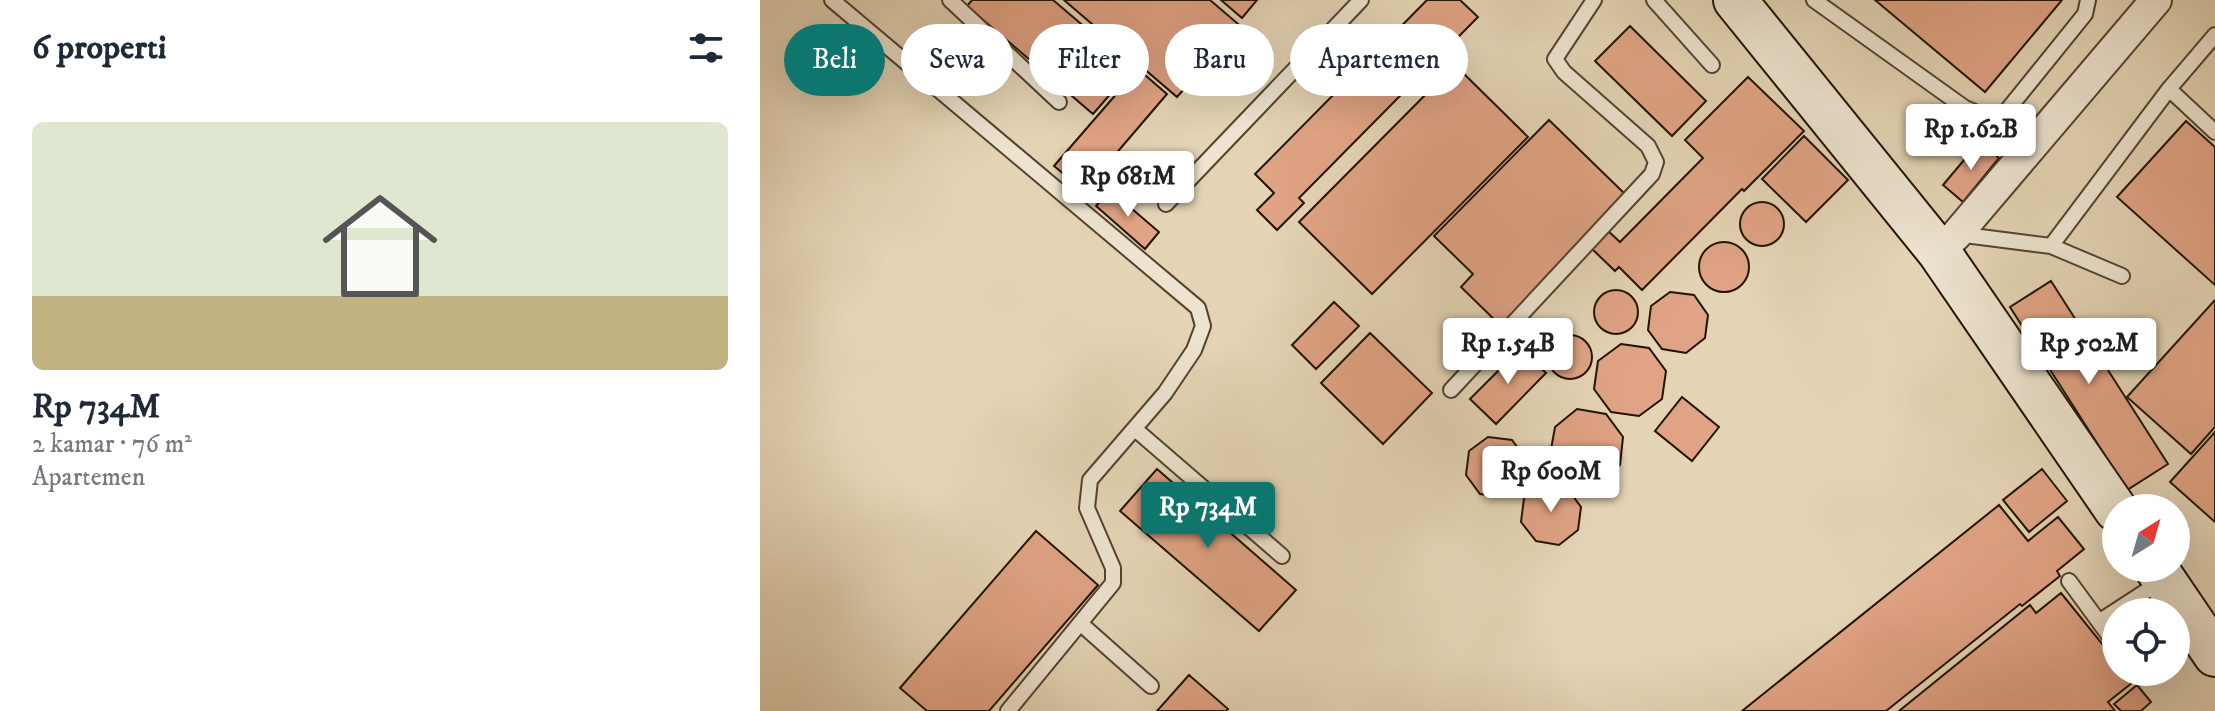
<!DOCTYPE html>
<html lang="id">
<head>
<meta charset="utf-8">
<style>
	body { margin:0; font-family:"IM FELL DW Pica",serif; background:#f2f2f3; color:#1f2937; height:100vh; display:flex; flex-direction:column; font-size:30px; white-space:nowrap }
	* { box-sizing:border-box; margin:0 }
	p { font-size:26px; color:#747a83 }
	.icon { flex:none; width:44px; height:44px; fill:none; stroke:currentColor; stroke-width:2; stroke-linecap:round; stroke-linejoin:round }
	.map { position:relative; flex:1; overflow:hidden }
	.details { display:flex; flex-direction:column; background:#fff; width:760px }
	.details>* { flex:none }
	.hud { position:absolute; left:24px; top:24px; width:760px; height:72px; display:flex; gap:16px }
	.needle { width:52px; rotate:37deg }
	.fabs { position:absolute; left:1342px; top:494px; display:grid; gap:16px }
	.fabs a { display:grid; place-items:center; width:88px; height:88px; border-radius:50%; background:#fff; box-shadow:0 8px 32px #0002; font-size:40px }
	.price { position:absolute; translate:-50% -68px; padding:0 18px; border-radius:8px; background:#fff; color:#222; font-size:26px; line-height:52px; filter:drop-shadow(0 2px 4px #0008) }
	.price::after { content:''; position:absolute; left:50%; top:48px; width:24px; height:18px; margin-left:-12px; background:inherit; clip-path:polygon(0 0,100% 0,50% 100%) }
	.price.active { background:#0f766e; color:#fff }
	ul { padding:0; list-style:none }
	li { display:grid; align-content:center; gap:16px; height:424px; padding:0 32px }
	li+li { border-top:2px solid #e0e1e3 }
	li span { display:grid; place-items:center; height:248px; border-radius:12px; color:#555 }
	li>.icon { margin-inline-start:auto }
	span .icon { width:144px; height:144px; fill:#fffc; stroke-width:1 }
	li b { font-size:34px }
	h2 { display:flex; justify-content:space-between; align-items:center; height:96px; padding:0 32px; font-size:34px }
	.tag { padding:0 28px; border-radius:36px; background:#fff; box-shadow:0 8px 32px #0002; font-size:28px; line-height:72px }
	.tag.active { background:#0f766e; color:#fff }
	main { display:flex; flex:1; min-height:0 }
	.map>svg:first-child { display:block }
	.building { fill:#e0a385; stroke:#211303; stroke-width:2 }
	.lines { fill:none; stroke-linecap:round; stroke-linejoin:round }
	.lane-casing { stroke:#524330; stroke-width:18 }
	.street-casing { stroke:#524330; stroke-width:34 }
	.secondary-casing { stroke:#211303; stroke-width:46 }
	.lane { stroke:#ede3cf; stroke-width:14 }
	.street { stroke:#ede3cf; stroke-width:30 }
	.secondary { stroke:#ede3cf; stroke-width:42 }
</style>
</head>
<body>
<main>
<section class="details">
<h2>6 properti<svg class="icon" aria-label="filters" viewBox="0 0 24 24"><path d="M4 7h16M4 17h16"/><circle cx="9" cy="7" r="2"/><circle cx="15" cy="17" r="2"/></svg></h2>
<ul>
<li><span style="background:linear-gradient(#dfe7d0 70%,#c2b280 0)"><svg class="icon" aria-label="home" viewBox="0 0 24 24"><path d="M3 11l9-7 9 7M6 9v11h12V9"/></svg></span><div><b>Rp 734M</b><p>2 kamar · 76 m²</p><p>Apartemen</p></div></li>
</ul>
</section>
<div class="map">
<svg width="1455" height="711" viewBox="0 0 1455 711">
	<rect width="100%" height="100%" fill="#e4d4b5"/>
	<filter id="stains"><feTurbulence type="fractalNoise" baseFrequency=".0025" numOctaves="4"/><feColorMatrix values="0 0 0 0 .2 0 0 0 0 .09 0 0 0 0 .02 0 0 0 .5 -.17"/></filter>
	<radialGradient id="worn" r=".72"><stop offset=".6" stop-color="#630" stop-opacity="0"/><stop offset="1" stop-color="#630" stop-opacity=".3"/></radialGradient>
	<!-- building -->
	<path class="building" d="M212,0H293L373,68L333,114L207,6Z
		M304,0H450L484,29L442,77L438,73L417,97Z
		M461,0H497L482,18Z
		M667,0H700L718,17L539,198L544,203L517,230L497,210L514,193L495,174Z
		M1115,0H1302L1225,92Z
		M870,26L946,101L912,136L835,61Z
		M695,65L768,137L612,294L539,222Z
		M378,69L407,94L324,191L294,166Z
		M988,77L1044,131L984,191L982,189L882,290L859,267L855,271L830,247L847,230L860,242L943,158L925,140Z
		M789,120L867,196L766,299L770,303L744,329L701,287L713,274L674,236Z
		M1426,121L1455,147V285L1357,197Z
		M1044,136L1088,180L1046,222L1002,179Z
		M1220,141L1239,158L1203,202L1183,185Z
		M350,190L399,232L385,249L336,206Z
		M980 224a22 22 0 1 1 44 0a22 22 0 1 1-44 0Z
		M939 267a25 25 0 1 1 50 0a25 25 0 1 1-50 0Z
		M1291,281L1408,464L1367,490L1250,307Z
		M834 312a22 22 0 1 1 44 0a22 22 0 1 1-44 0Z
		M910,292L934,295L948,315L945,338L926,353L902,349L888,330L891,306Z
		M1455,300V427L1431,454L1367,397Z
		M574,302L599,326L556,369L532,345Z
		M610,333L672,393L623,444L561,383Z
		M788 357a22 22 0 1 1 44 0a22 22 0 1 1-44 0Z
		M861,344L889,348L906,371L902,399L879,416L851,412L834,389L838,361Z
		M761,348L786,373L736,424L710,399Z
		M922,397L959,427L932,461L895,431Z
		M817,409L846,414L863,437L860,465L836,483L808,478L790,455L795,427Z
		M1455,432V522L1410,482Z
		M728,437L752,440L766,459L763,483L744,497L720,494L706,475L709,451Z
		M397,469L536,590L499,631L360,511Z
		M1282,469L1307,501L1269,532L1243,500Z
		M784,484L807,488L821,507L818,530L799,545L776,541L761,522L764,498Z
		M1239,505L1268,541L1298,517L1324,549L1297,571L1300,576L1262,606L1260,604L1126,711H982Z
		M276,531L338,585L229,711H167L140,688Z
		M1301,593L1356,661V672H1365L1373,682L1348,702L1355,711H1139L1270,605L1276,613Z
		M429,675L468,709L466,711H397Z
		M1377,685L1391,702L1381,711H1361L1354,704Z"/>
	<g class="lines">
		<defs>
			<path id="lane" d="M72,0L438,308L443,326L434,350L405,393L330,480L327,508L353,568V583L248,711
				M190,0L299,102
				M894,0L952,65
				M1054,0L1205,108L1227,117L1245,113L1325,14L1328,0
				M1409,89L1455,132
				M406,204L601,0
				M1197,234L1291,246L1362,276
				M1291,246L1409,89L1455,35
				M691,390L892,174L896,162L888,146L804,72L795,59L834,0
				M375,429L522,556
				M1309,581L1356,645
				M1340,621L1400,582
				M320,623L391,686"/>
			<path id="street" d="M1179,252L1197,234L1396,0"/>
			<path id="secondary" d="M975,0L1179,252L1356,510
				M1396,568L1455,655"/>
		</defs>
		<!-- lane casing -->
		<use href="#lane" class="lane-casing"/>
		<!-- street casing -->
		<use href="#street" class="street-casing"/>
		<!-- secondary casing -->
		<use href="#secondary" class="secondary-casing"/>
		<!-- lane -->
		<use href="#lane" class="lane"/>
		<!-- street -->
		<use href="#street" class="street"/>
		<!-- secondary -->
		<use href="#secondary" class="secondary"/>
	</g>
	<rect width="100%" height="100%" filter="url(#stains)"/>
	<rect width="100%" height="100%" fill="url(#worn)"/>
</svg>
<div class="fabs">
<a><svg class="needle" viewBox="-14 -14 28 28"><path d="M0-13l5 13h-10z" fill="#e53935"/><path d="M0 13l5-13h-10z" fill="#747a83"/></svg></a>
<a><svg class="icon" aria-label="locate" viewBox="0 0 24 24"><circle cx="12" cy="12" r="6"/><path d="M12 2v4M12 18v4M2 12h4M18 12h4"/></svg></a>
</div>
<b class="price" style="left:1211px;top:172px">Rp 1.62B</b>
<b class="price" style="left:368px;top:219px">Rp 681M</b>
<b class="price" style="left:748px;top:386px">Rp 1.54B</b>
<b class="price" style="left:1329px;top:386px">Rp 502M</b>
<b class="price" style="left:791px;top:514px">Rp 600M</b>
<b class="price active" style="left:448px;top:550px">Rp 734M</b>
<div class="hud">
<a class="tag active">Beli</a>
<a class="tag">Sewa</a>
<a class="tag">Filter</a>
<a class="tag">Baru</a>
<a class="tag">Apartemen</a>
</div>
</div>
</main>
</body>
</html>
